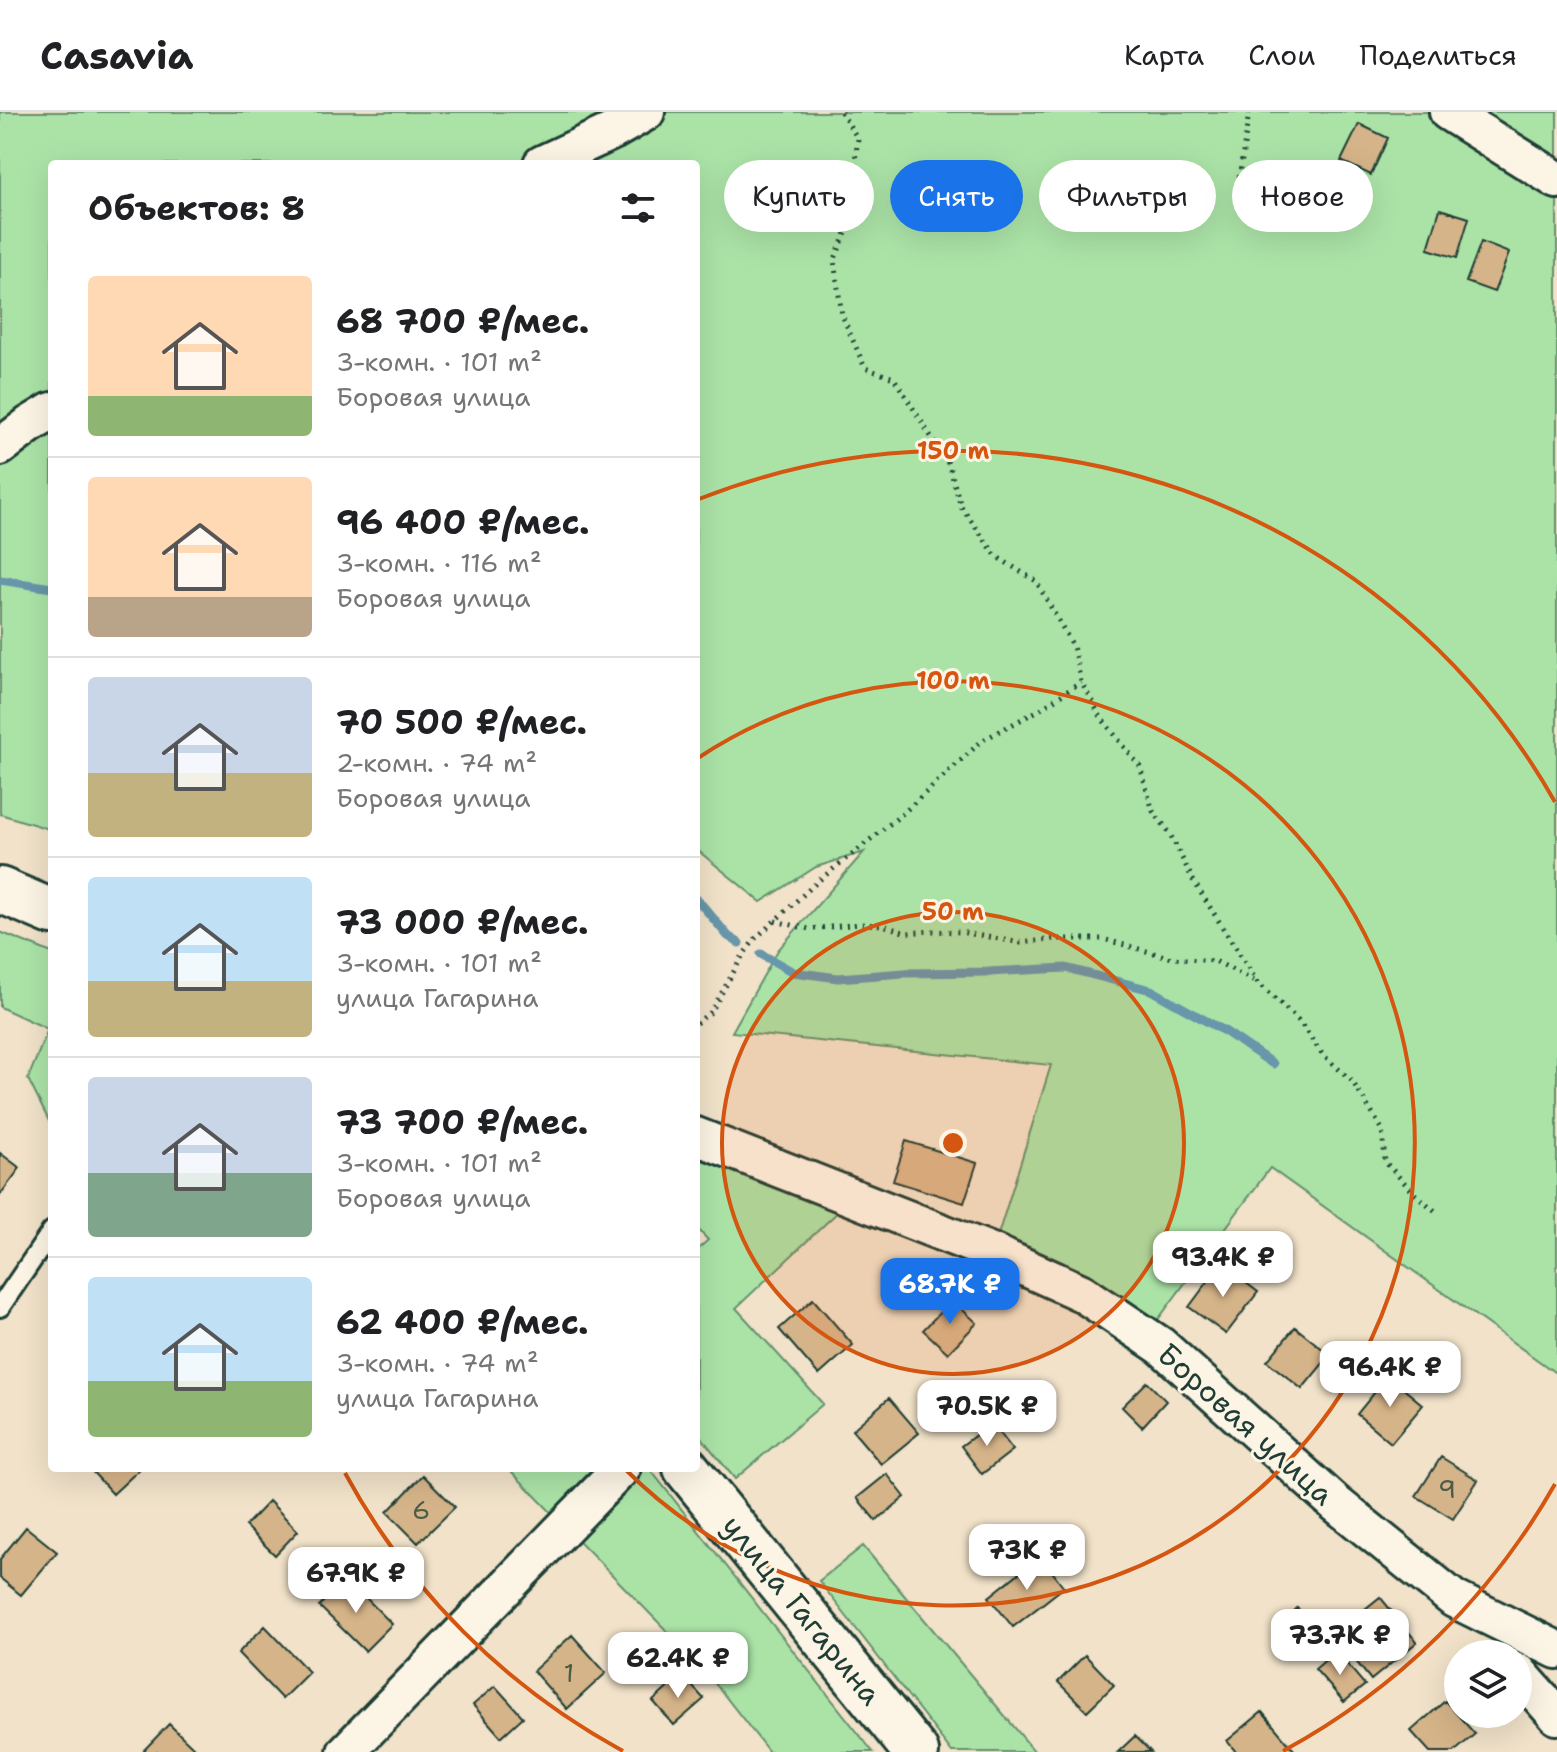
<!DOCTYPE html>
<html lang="ru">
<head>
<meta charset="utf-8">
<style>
	body { margin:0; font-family:"Shantell Sans",sans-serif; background:#f6f6f6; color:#202124; height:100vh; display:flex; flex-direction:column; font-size:30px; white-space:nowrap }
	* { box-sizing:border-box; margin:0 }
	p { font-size:26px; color:#757577 }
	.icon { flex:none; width:44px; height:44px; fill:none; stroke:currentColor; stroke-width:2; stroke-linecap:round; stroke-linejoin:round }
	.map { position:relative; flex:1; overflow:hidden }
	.sheet { position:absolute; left:48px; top:48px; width:652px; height:1312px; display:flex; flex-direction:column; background:#fff; border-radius:8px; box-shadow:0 8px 32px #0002 }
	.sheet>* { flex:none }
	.banner { position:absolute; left:724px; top:48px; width:712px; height:72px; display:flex; gap:16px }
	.controls { position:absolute; left:1444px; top:1528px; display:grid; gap:16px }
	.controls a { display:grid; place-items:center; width:88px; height:88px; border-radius:50%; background:#fff; box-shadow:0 8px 32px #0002; font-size:40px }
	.price { position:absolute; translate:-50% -68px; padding:0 18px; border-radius:16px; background:#fff; color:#222; font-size:26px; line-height:52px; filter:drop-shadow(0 2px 4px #0008) }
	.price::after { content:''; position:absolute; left:50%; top:48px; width:24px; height:18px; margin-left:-12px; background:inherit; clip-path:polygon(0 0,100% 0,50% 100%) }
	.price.active { background:#1a73e8; color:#fff }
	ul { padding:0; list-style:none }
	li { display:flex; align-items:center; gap:24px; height:200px; padding:0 40px }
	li+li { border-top:2px solid #e0e0e0 }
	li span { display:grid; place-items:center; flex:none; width:224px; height:160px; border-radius:8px; color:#555 }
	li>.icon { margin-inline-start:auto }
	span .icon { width:96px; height:96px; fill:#fffc; stroke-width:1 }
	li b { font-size:34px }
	h2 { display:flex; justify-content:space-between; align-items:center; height:96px; padding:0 40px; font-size:34px }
	.pill { padding:0 28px; border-radius:36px; background:#fff; box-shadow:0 8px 32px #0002; font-size:28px; line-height:72px }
	.pill.active { background:#1a73e8; color:#fff }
	header { display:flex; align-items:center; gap:48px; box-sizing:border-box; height:112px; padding:0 40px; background:#fff; border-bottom:2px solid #e0e0e0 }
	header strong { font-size:38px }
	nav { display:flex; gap:44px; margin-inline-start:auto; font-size:28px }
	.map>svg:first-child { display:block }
	.green { fill:#abe3a7; stroke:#65906e; stroke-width:2 }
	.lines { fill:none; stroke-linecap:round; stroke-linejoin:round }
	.stream { stroke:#6896aa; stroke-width:9 }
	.building { fill:#d6b489; stroke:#1f3d34; stroke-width:2 }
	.service-casing { stroke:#1f3d34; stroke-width:24 }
	.minor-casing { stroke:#1f3d34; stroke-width:42 }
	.secondary-casing { stroke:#1f3d34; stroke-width:50 }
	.path { stroke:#1f3d34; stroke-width:5; stroke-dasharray:2 6; stroke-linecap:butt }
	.service { stroke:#fcf5e5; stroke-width:18 }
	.minor { stroke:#fcf5e5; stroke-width:36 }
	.secondary { stroke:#fcf5e5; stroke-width:44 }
	.ring { fill:none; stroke:#d45610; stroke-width:4 }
	.labels { text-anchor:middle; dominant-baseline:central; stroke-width:6; stroke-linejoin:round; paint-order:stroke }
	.number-label { font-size:26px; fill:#4d5b49 }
	.street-label { font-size:30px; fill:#1f3d34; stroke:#fcf5e5 }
	.centre { fill:#d45610; stroke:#fcf5e5; stroke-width:4 }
	.ring-label { font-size:24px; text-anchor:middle; font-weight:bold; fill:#d45610; stroke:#fcf5e5; stroke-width:6; stroke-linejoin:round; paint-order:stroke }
</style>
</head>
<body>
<header>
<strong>Casavia</strong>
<nav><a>Карта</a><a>Слои</a><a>Поделиться</a></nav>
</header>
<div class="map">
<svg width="1557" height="1640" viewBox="0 0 1557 1640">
	<rect width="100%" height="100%" fill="#f1e2c9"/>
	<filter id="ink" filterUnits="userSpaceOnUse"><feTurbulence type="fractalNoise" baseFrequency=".0125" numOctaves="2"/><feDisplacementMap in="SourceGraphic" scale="16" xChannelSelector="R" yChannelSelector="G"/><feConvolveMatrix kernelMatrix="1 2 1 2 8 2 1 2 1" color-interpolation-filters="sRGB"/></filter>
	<g filter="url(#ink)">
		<!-- green -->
		<path class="green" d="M0,0H1557V1262L1270,1056L1154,1213L997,1126L1051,953L732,920L778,838L864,740L816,755L761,790L696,737V52H52V718L0,702Z
			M0,820L52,841V1015L28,967L48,917L0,895Z
			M696,1039L842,1096L736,1196L823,1292L735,1367L696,1319V1139L708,1128L696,1115Z
			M508,1356H649L873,1640H769L703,1556Z
			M863,1434L1035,1640H952L819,1469Z"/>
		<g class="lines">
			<!-- stream -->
			<path class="stream" d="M0,468L52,476
				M696,786L728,824L739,831
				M761,842L793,860L838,866L904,861L988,860L1066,856L1151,878L1226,920L1273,952"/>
		</g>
		<!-- building -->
		<path class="building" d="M1359,12L1388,26L1371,63L1341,49Z
			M1440,97L1469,106L1457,146L1428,137Z
			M1481,130L1509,141L1494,180L1466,170Z
			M906,1029L977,1051L964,1091L893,1069Z
			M0,1041L20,1056L0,1083Z
			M1221,1152L1258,1180L1226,1222L1189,1195Z
			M813,1187L853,1233L819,1263L779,1217Z
			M952,1188L977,1211L948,1241L923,1218Z
			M1295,1215L1330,1243L1302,1277L1267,1249Z
			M1388,1264L1423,1293L1391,1331L1357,1302Z
			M1147,1270L1166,1289L1142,1315L1122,1295Z
			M889,1286L919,1321L881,1352L852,1318Z
			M992,1311L1013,1338L982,1362L961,1334Z
			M1441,1345L1478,1368L1453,1407L1416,1384Z
			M89,1356H141L113,1382Z
			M887,1362L905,1385L876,1409L857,1386Z
			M423,1363L455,1395L418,1431L387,1400Z
			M269,1389L298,1419L275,1443L245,1414Z
			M26,1415L57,1440L21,1483L0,1466V1447Z
			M1040,1444L1064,1475L1013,1515L989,1485Z
			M347,1467L392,1512L365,1539L319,1494Z
			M1380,1485L1417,1530L1371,1568L1334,1522Z
			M1297,1496L1323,1518L1303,1541L1277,1520Z
			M265,1514L309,1560L282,1587L238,1541Z
			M572,1523L606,1561L567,1597L533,1559Z
			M1336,1539L1365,1573L1344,1590L1315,1557Z
			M1085,1543L1114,1573L1087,1599L1058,1570Z
			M682,1563L704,1587L674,1613L653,1589Z
			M495,1574L523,1605L501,1625L473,1593Z
			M1445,1589L1475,1622L1454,1640H1430L1411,1619Z
			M1262,1600L1294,1638L1292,1640H1236L1227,1629Z
			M169,1612L198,1640H146L144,1638Z
			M1135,1624L1151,1640H1118Z"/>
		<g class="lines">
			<defs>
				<path id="service" d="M0,1195L52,1119"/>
				<path id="minor" d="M1448,0L1557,68
					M542,52L613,19L646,0
					M0,335L29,313L52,299
					M696,1024L989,1139L1082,1181L1161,1234L1335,1391L1454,1487L1557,1538
					M1518,1560L1557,1604
					M346,1640L622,1356"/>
				<path id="secondary" d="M0,778L52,800
					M686,1356L916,1640"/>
			</defs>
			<!-- service casing -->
			<use href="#service" class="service-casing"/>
			<!-- minor casing -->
			<use href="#minor" class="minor-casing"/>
			<!-- secondary casing -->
			<use href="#secondary" class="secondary-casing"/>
			<!-- path -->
			<path class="path" d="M841,0L858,27L853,63L852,107L834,149L842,203L865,256L894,266L949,353L961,395L997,445L1036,469L1073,534L1081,570L1102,607L1140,654L1153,699L1169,720L1194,770L1258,871L1299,909L1322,942L1352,969L1382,1017L1385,1050L1415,1082L1439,1102
				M1237,81L1249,0
				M775,809L809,817L860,812L883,813L906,821L931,819L960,820L1021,831L1054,827H1103L1172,846L1215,849L1257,870
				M696,911L711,900L743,843L756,826L817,770L901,703L983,628L1039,598L1081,570"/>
			<!-- service -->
			<use href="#service" class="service"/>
			<!-- minor -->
			<use href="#minor" class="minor"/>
			<!-- secondary -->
			<use href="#secondary" class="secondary"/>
		</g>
	</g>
	<!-- distance rings -->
	<circle cx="953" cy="1031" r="231" fill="#d45610" fill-opacity=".12"/>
	<g class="ring">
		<circle cx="953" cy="1031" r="231"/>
		<path d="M698 646A462 462 0 1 1 626 1358"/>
		<path d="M1555 1372A692 692 0 0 1 1283 1639M623 1639A692 692 0 0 1 345 1361M699 387A692 692 0 0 1 1555 690"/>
	</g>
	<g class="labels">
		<!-- number labels -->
		<g class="number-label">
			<text x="1447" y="1376">9</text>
			<text x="421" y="1397">6</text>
			<text x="569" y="1560">1</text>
		</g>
		<!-- street labels -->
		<g class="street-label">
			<text transform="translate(1246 1312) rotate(42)">Боровая улица</text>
			<text transform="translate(802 1498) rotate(51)">улица Гагарина</text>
		</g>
	</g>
	<circle cx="953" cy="1031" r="12" class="centre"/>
	<g class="ring-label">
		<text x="953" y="347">150 m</text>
		<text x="953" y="577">100 m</text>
		<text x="953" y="808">50 m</text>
	</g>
</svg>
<div class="controls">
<a><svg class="icon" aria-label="layers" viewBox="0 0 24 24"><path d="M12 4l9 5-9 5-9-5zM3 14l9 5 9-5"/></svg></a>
</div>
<b class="price" style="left:1223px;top:1187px">93.4K ₽</b>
<b class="price active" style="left:950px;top:1214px">68.7K ₽</b>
<b class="price" style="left:1390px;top:1297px">96.4K ₽</b>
<b class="price" style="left:987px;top:1336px">70.5K ₽</b>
<b class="price" style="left:1027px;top:1480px">73K ₽</b>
<b class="price" style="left:356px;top:1503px">67.9K ₽</b>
<b class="price" style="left:1340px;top:1565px">73.7K ₽</b>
<b class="price" style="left:678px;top:1588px">62.4K ₽</b>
<div class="banner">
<a class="pill">Купить</a>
<a class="pill active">Снять</a>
<a class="pill">Фильтры</a>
<a class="pill">Новое</a>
</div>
<section class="sheet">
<h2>Объектов: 8<svg class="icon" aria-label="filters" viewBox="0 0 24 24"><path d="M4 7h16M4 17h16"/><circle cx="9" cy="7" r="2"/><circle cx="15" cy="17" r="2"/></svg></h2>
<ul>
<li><span style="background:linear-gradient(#ffd9b3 75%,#8fb573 0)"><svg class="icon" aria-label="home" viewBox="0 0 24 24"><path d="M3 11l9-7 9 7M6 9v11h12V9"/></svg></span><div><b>68 700 ₽/мес.</b><p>3-комн. · 101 m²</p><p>Боровая улица</p></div></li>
<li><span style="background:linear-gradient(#ffd9b3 75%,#b9a48a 0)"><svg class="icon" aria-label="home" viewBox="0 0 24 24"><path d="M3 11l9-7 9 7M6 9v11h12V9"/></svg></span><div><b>96 400 ₽/мес.</b><p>3-комн. · 116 m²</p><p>Боровая улица</p></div></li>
<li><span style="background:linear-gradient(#c9d6e8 60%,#c2b280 0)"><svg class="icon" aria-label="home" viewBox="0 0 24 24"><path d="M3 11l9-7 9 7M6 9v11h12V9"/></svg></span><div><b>70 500 ₽/мес.</b><p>2-комн. · 74 m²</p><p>Боровая улица</p></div></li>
<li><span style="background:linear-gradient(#bfe0f5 65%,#c2b280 0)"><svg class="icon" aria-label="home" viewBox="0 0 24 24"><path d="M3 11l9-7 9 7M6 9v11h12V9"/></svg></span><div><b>73 000 ₽/мес.</b><p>3-комн. · 101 m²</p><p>улица Гагарина</p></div></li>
<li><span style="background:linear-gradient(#c9d6e8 60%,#7fa58c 0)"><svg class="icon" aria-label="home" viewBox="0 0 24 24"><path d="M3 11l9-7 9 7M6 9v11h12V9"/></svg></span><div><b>73 700 ₽/мес.</b><p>3-комн. · 101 m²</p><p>Боровая улица</p></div></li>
<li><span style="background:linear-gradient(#bfe0f5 65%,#8fb573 0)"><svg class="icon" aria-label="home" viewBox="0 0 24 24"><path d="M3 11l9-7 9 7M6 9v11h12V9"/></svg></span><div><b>62 400 ₽/мес.</b><p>3-комн. · 74 m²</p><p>улица Гагарина</p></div></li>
</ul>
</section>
</div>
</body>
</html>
